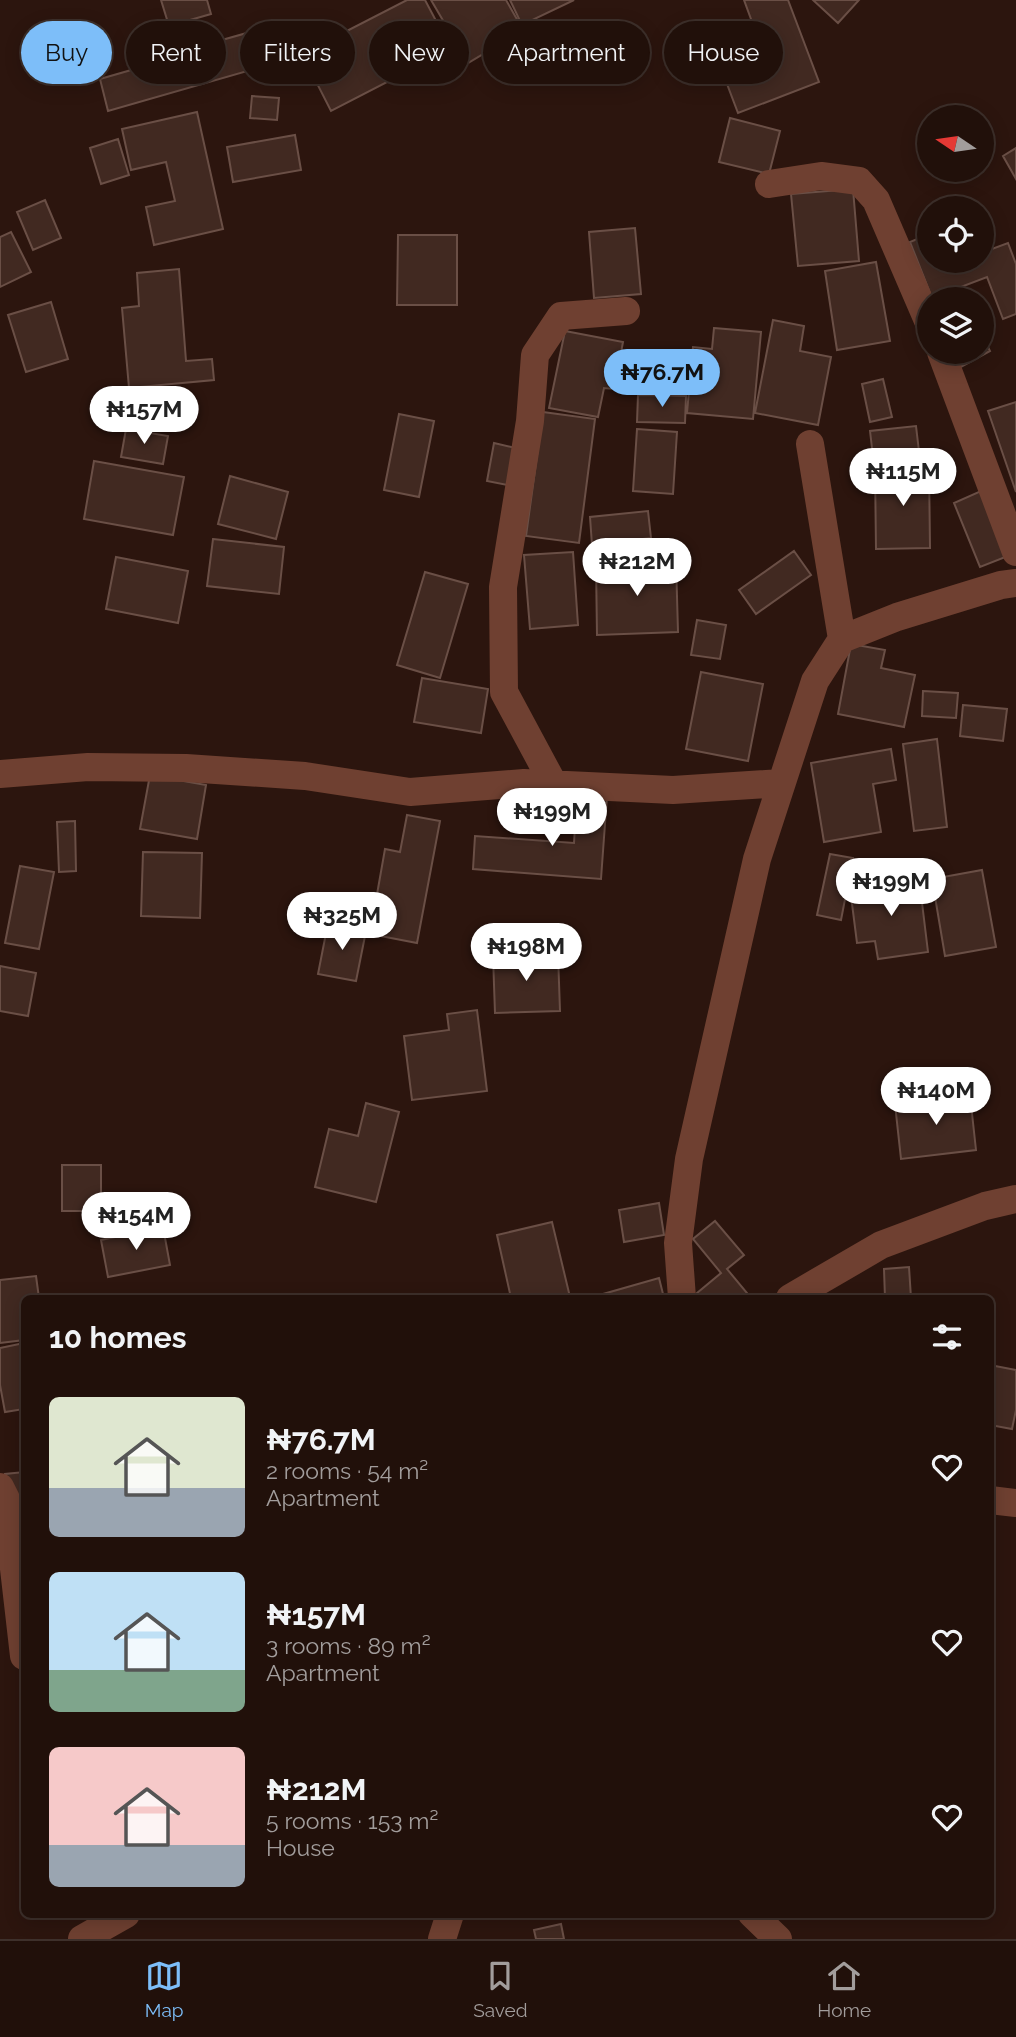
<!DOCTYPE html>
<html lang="en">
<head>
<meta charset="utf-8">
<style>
	body { margin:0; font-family:Raleway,sans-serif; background:#2d1e18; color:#f1f3f6; height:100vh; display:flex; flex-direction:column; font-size:26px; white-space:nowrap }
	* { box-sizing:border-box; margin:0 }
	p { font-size:23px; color:#a29d9c }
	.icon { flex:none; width:38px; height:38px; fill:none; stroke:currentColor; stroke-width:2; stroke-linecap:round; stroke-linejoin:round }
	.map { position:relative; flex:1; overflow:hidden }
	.side { position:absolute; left:21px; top:1295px; width:973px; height:623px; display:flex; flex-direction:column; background:#21100a; border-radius:10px; box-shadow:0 4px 18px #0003,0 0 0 2px #3e302b }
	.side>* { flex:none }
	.banner { position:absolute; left:21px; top:21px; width:975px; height:63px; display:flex; gap:14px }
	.needle { width:46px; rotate:283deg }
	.tools { position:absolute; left:917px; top:105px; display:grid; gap:14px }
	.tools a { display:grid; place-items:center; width:77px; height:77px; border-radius:50%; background:#21100a; box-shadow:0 4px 18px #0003,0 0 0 2px #3e302b; font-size:35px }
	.price { position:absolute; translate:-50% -60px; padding:0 16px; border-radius:24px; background:#fff; color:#222; font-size:23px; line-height:46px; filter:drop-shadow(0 2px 4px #0008) }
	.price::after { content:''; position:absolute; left:50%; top:42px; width:21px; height:16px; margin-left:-10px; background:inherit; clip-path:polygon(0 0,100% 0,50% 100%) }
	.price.current { background:#7dbef9; color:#111 }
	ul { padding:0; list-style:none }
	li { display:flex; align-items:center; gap:21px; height:175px; padding:0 28px }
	li span { display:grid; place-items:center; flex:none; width:196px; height:140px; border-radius:10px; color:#555 }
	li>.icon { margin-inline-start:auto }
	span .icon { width:84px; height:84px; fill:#fffc; stroke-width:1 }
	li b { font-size:30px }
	h2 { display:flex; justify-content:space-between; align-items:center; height:84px; padding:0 28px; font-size:30px }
	.tag { padding:0 24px; border-radius:32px; background:#21100a; box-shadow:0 4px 18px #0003,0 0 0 2px #3e302b; font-size:24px; line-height:63px }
	.tag.current { background:#7dbef9; color:#111 }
	.tabs { display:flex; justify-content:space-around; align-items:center; height:98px; border-top:2px solid #3e302b; background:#21100a; font-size:19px; color:#a29d9c }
	.tabs a { display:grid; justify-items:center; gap:4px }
	.tabs .current { color:#7dbef9 }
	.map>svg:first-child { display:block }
	.building { fill:#412921; stroke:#6a4f46; stroke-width:2 }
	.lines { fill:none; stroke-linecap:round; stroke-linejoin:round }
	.minor { stroke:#6f4031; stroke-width:28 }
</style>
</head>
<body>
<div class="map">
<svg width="1016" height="1939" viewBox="0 0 1016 1939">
	<rect width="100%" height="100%" fill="#2c150e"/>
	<!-- building -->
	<path class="building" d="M161,0H207L211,14L169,26Z
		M407,0H425L451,49L331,111L302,54Z
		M431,0H506L523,30L468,63Z
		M510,0H574L522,25Z
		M744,0H788L819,82L738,113L724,76L766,60Z
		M813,0H859L838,23Z
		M268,27L283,79L266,83L261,67L108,111L100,79L159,62L153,40L178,32L183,51Z
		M252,96L279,98L277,120L250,118Z
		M197,112L223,229L154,245L146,207L175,201L166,162L131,170L122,129Z
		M730,118L780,131L769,174L719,162Z
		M295,135L301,170L233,182L227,147Z
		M118,139L129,175L101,184L90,148Z
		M1016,148V179L1003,156Z
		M853,189L859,261L798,266L791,194Z
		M45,200L61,238L33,250L17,212Z
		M982,223L992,249L1008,243L1016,264V314L1003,319L987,277L932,298L910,242L929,234V261H982Z
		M635,228L641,294L594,298L589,232Z
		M11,232L31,272L0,287V237Z
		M398,235H457V305H397Z
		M876,262L890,341L837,350L825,271Z
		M179,269L186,361L212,359L214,380L129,388L122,308L139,306L137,273Z
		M958,289L964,299H937Z
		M51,302L68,359L26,372L8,315Z
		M773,320L804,326L800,351L831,357L818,425L755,413Z
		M714,328L761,332L753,419L687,413L693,347L712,349Z
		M565,331L623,342L614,389L604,388L598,417L549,408Z
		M982,335L990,351L961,367L953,352H982Z
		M883,379L892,417L870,422L862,384Z
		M638,395L686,396L685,423L637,422Z
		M1016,402V492L988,411Z
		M543,412L595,419L579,543L526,536Z
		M399,414L434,421L419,497L384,490Z
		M916,426L920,460L874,465L870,431Z
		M126,429L168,436L163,464L121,457Z
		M637,429L677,432L673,494L633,491Z
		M494,443L520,449L512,486L487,481Z
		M94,461L184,477L173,535L84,519Z
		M929,466L930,548L876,549L875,468Z
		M230,476L288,492L276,539L218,524Z
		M981,491L1008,556L980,567L954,503Z
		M648,511L651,538L592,545L590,517Z
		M213,539L284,547L279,594L207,586Z
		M794,551L811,575L756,614L739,590Z
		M573,552L578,625L530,629L524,555Z
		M116,557L188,571L178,623L106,609Z
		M676,561L678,632L597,635L596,564Z
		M425,572L468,584L440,678L397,665Z
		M697,620L726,625L720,659L691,655Z
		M851,644L885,650L881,668L915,675L904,727L838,714Z
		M701,672L763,684L748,761L686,749Z
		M422,678L488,689L481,733L414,722Z
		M923,691L958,693L956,718L922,716Z
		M963,705L1007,709L1003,741L960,736Z
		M937,739L947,827L914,831L903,744Z
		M891,749L896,780L873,784L881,832L824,842L811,763Z
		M150,775L206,785L197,839L140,829Z
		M577,794L607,796L601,879L473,869L475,836L574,843Z
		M407,815L440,821L417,943L370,934L385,849L400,852Z
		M75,821L76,871L59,872L57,822Z
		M143,852L202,853L200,918L141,916Z
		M830,854L853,858L841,920L817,915Z
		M20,866L54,872L39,949L5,943Z
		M982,870L996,947L945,956L932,879Z
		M919,878L928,952L878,959L875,941L857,943L850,888Z
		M328,923L366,931L356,981L318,974Z
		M558,954L560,1011L495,1013L493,956Z
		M0,966L36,973L28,1016L0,1011Z
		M477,1010L487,1091L412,1100L404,1036L449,1030L447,1014Z
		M970,1095L976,1150L901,1159L895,1104Z
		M366,1103L399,1112L376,1202L315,1187L329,1129L358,1136Z
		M62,1165H101V1211H62Z
		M659,1203L664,1235L624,1242L619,1210Z
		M715,1221L744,1255L727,1269L747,1293L740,1298H691L721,1273L693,1239Z
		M552,1222L570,1297L511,1298L497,1235Z
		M163,1227L170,1265L108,1277L101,1240Z
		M909,1267L911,1298H885L884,1269Z
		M36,1276L39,1298H24V1340L0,1343V1280Z
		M659,1278L664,1298H604L603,1294Z
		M24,1343V1409L5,1412L0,1385V1348Z
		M990,1365L1016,1370V1410L1012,1429L990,1425Z
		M24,1472V1505L8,1507L5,1474Z
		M561,1924L564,1939H536L534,1930Z"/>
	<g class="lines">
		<!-- minor -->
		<path class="minor" d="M769,184L821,176L859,181L876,200L929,323
			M941,352L1016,552
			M810,444L842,639
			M0,774L88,767L186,768L305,776L410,792L524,783L673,790L781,783
			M554,785L504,692L503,587L530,421L535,355L561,316L626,311
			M682,1298L678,1243L689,1159L757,859L815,681L842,639L897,617L1001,585L1016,583
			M790,1298L881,1245L985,1206L1016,1199
			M0,1487L6,1499L24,1656
			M990,1500L1016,1503
			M752,1914L778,1939
			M82,1939L126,1914
			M442,1939L450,1914"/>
	</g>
</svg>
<div class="tools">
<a><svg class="needle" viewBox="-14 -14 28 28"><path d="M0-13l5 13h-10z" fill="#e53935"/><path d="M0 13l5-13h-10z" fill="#a29d9c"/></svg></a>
<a><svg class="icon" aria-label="locate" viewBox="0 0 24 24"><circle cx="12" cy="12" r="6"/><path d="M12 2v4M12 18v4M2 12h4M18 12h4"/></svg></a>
<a><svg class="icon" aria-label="layers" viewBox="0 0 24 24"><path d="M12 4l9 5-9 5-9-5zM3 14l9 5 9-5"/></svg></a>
</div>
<b class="price current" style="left:662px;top:409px">₦76.7M</b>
<b class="price" style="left:144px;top:446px">₦157M</b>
<b class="price" style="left:903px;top:508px">₦115M</b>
<b class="price" style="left:637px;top:598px">₦212M</b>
<b class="price" style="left:552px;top:848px">₦199M</b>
<b class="price" style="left:891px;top:918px">₦199M</b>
<b class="price" style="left:342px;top:952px">₦325M</b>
<b class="price" style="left:526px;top:983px">₦198M</b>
<b class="price" style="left:936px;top:1127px">₦140M</b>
<b class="price" style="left:136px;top:1252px">₦154M</b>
<div class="banner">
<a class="tag current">Buy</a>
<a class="tag">Rent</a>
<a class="tag">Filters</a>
<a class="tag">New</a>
<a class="tag">Apartment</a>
<a class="tag">House</a>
</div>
<section class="side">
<h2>10 homes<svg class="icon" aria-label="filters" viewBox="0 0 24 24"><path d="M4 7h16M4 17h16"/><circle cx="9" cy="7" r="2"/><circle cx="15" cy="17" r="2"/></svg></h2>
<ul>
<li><span style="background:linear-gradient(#dfe7d0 65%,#9aa5b1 0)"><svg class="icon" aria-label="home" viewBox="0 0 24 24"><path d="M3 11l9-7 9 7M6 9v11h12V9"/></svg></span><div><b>₦76.7M</b><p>2 rooms · 54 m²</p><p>Apartment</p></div><svg class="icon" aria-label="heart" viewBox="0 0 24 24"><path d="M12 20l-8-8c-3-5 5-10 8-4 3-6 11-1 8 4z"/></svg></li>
<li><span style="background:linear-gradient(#bfe0f5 70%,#7fa58c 0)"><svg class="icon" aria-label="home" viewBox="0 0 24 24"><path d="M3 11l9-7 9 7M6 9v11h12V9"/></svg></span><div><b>₦157M</b><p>3 rooms · 89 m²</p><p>Apartment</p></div><svg class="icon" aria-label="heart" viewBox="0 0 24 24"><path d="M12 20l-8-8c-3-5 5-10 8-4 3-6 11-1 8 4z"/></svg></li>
<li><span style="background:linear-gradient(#f6c9c9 70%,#9aa5b1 0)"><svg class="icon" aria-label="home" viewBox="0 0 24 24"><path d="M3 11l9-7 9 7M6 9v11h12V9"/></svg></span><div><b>₦212M</b><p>5 rooms · 153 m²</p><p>House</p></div><svg class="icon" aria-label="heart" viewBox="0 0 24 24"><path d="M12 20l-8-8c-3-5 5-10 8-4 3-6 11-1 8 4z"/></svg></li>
</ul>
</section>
</div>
<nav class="tabs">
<a class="current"><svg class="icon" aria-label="map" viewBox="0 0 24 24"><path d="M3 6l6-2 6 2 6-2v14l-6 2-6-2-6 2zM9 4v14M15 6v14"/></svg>Map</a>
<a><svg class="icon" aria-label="saved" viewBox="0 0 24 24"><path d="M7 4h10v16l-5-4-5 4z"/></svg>Saved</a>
<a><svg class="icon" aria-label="home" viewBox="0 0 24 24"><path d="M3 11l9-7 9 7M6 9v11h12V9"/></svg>Home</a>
</nav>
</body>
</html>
